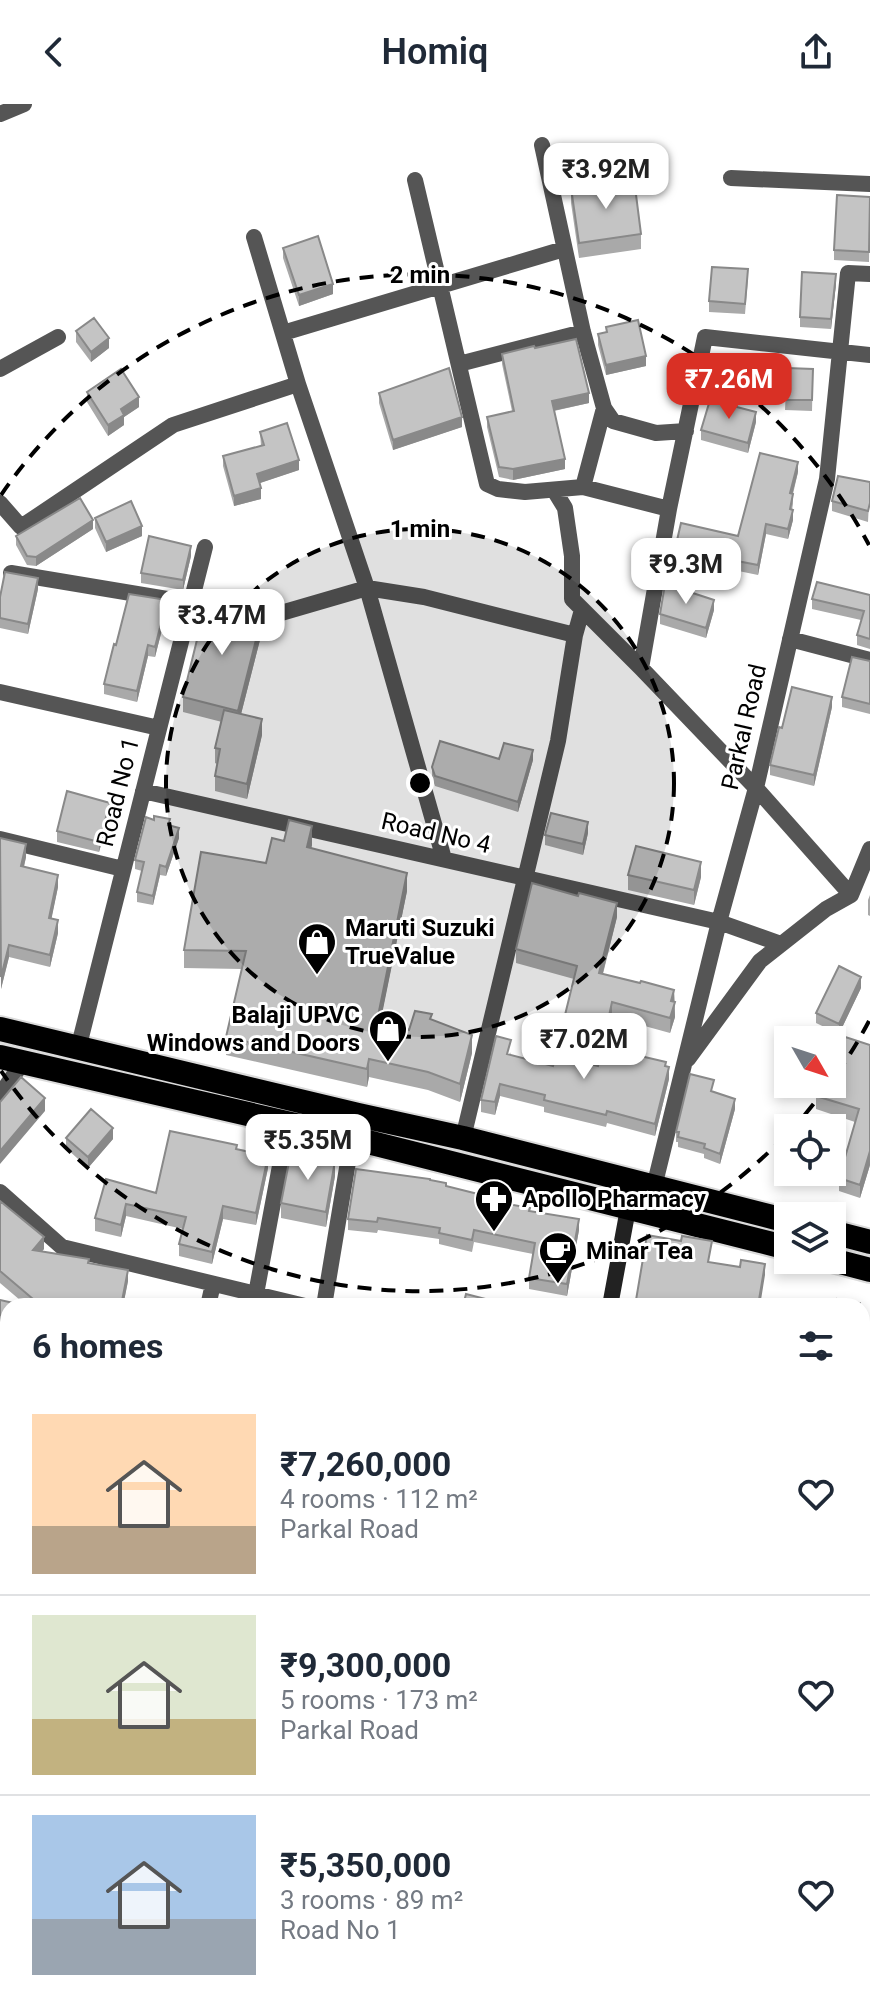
<!DOCTYPE html>
<html lang="en">
<head>
<meta charset="utf-8">
<style>
	body { margin:0; font-family:Roboto,sans-serif; background:#f2f2f3; color:#1f2937; height:100vh; display:flex; flex-direction:column; font-size:30px; white-space:nowrap }
	* { box-sizing:border-box; margin:0 }
	p { font-size:26px; color:#747a83 }
	.icon { flex:none; width:44px; height:44px; fill:none; stroke:currentColor; stroke-width:2; stroke-linecap:round; stroke-linejoin:round }
	.map { position:relative; flex:1; overflow:hidden }
	.details { position:absolute; left:0px; top:1194px; width:870px; height:714px; display:flex; flex-direction:column; background:#fff; border-radius:24px 24px 0 0; box-shadow:0 4px 12px #0003 }
	.details>* { flex:none }
	.needle { width:52px; rotate:129deg }
	.buttons { position:absolute; left:774px; top:922px; display:grid; gap:16px }
	.buttons a { display:grid; place-items:center; width:72px; height:72px; border-radius:0px; background:#fff; box-shadow:0 4px 12px #0003; font-size:40px }
	.price { position:absolute; translate:-50% -68px; padding:0 18px; border-radius:16px; background:#fff; color:#222; font-size:26px; line-height:52px; filter:drop-shadow(0 2px 4px #0008) }
	.price::after { content:''; position:absolute; left:50%; top:48px; width:24px; height:18px; margin-left:-12px; background:inherit; clip-path:polygon(0 0,100% 0,50% 100%) }
	.price.active { background:#d93025; color:#fff }
	ul { padding:0; list-style:none }
	li { display:flex; align-items:center; gap:24px; height:200px; padding:0 32px }
	li+li { border-top:2px solid #e0e1e3 }
	li span { display:grid; place-items:center; flex:none; width:224px; height:160px; border-radius:0px; color:#555 }
	li>.icon { margin-inline-start:auto }
	span .icon { width:96px; height:96px; fill:#fffc; stroke-width:1 }
	li b { font-size:34px }
	h2 { display:flex; justify-content:space-between; align-items:center; height:96px; padding:0 32px; font-size:34px }
	header { display:flex; justify-content:space-between; align-items:center; height:104px; padding:0 32px; background:#fff; font-size:36px; font-weight:600 }
	.map>svg:first-child { display:block }
	.lines { fill:none; stroke-linecap:round; stroke-linejoin:round }
	.highway-casing { stroke:#dbdbdb; stroke-width:28 }
	.street { stroke:#555; stroke-width:16 }
	.secondary { stroke:#222; stroke-width:16 }
	.highway { stroke:#000; stroke-width:24 }
	.wall { fill:#a9a9a9 }
	.shaded-wall { fill:#898989 }
	.building { fill:#c4c4c4; stroke:#898989; stroke-width:2 }
	.ring { fill:none; stroke:#000; stroke-width:4; stroke-dasharray:14 10 }
	.labels { text-anchor:middle; dominant-baseline:central; stroke-width:6; stroke-linejoin:round; paint-order:stroke }
	.street-label { font-size:24px; fill:#000; stroke:#fff }
	.poi-label { font-size:24px; font-weight:bold; fill:#000; stroke:#fff; text-anchor:start }
	.centre { fill:#000; stroke:#fff; stroke-width:4 }
	.ring-label { font-size:24px; text-anchor:middle; font-weight:bold; fill:#000; stroke:#fff; stroke-width:6; stroke-linejoin:round; paint-order:stroke }
</style>
</head>
<body>
<header><svg class="icon" aria-label="back" viewBox="0 0 24 24"><path d="M15 5l-7 7 7 7"/></svg>Homiq<svg class="icon" aria-label="share" viewBox="0 0 24 24"><path d="M12 15V3M7 8l5-5 5 5M5 13v7h14v-7"/></svg></header>
<div class="map">
<svg width="870" height="1907" viewBox="0 0 870 1907">
	<rect width="100%" height="100%" fill="#fff"/>
	<g class="lines">
		<defs>
			<path id="highway" d="M0,925L358,1011L463,1034L788,1117
				M0,953L352,1034L788,1144
				M832,1128L870,1138
				M832,1156L870,1166"/>
		</defs>
		<!-- highway casing -->
		<use href="#highway" class="highway-casing"/>
		<!-- street -->
		<path class="street" d="M0,10L24,0
			M542,41L583,228L604,304L613,317L656,329L686,327
			M731,74L870,80
			M415,76L487,380L498,385L525,388L583,383L669,405
			M254,133L298,280L367,484L444,755
			M283,229L564,145
			M459,260L583,228
			M0,265L58,233
			M583,383L604,304
			M554,386L565,404L572,452V495L641,564L756,684L851,791L870,745
			M0,399L21,423L173,321L298,280
			M11,469L191,499L257,516L367,484L424,493L575,531
			M790,535L870,556
			M641,564L669,405L705,233L870,251
			M0,588L159,624
			M143,687L719,818L781,840
			M0,735L123,765
			M78,945L205,443
			M688,955L760,857L826,805L851,791
			M0,991L23,958
			M463,1034L558,637L575,531L582,506
			M654,1083L719,818L756,684L827,375L848,169L870,170
			M0,1088L62,1143L305,1202
			M256,1190L288,1019
			M208,1202L213,1180
			M324,1202L352,1034
			M0,1265L8,1266
			M862,1359L870,1361
			M0,1406L8,1408
			M0,1566L8,1559
			M862,1584L870,1586
			M0,1641L8,1651
			M0,1799L8,1792
			M99,1907L102,1904L116,1900
			M197,1907L198,1900
			M308,1907L310,1900
			M625,1907L627,1900"/>
		<!-- secondary -->
		<path class="secondary" d="M610,1202L630,1094
			M478,1907L479,1900"/>
		<!-- highway -->
		<use href="#highway" class="highway"/>
	</g>
	<!-- wall -->
	<path class="wall" d="M571,84L641,130V145L579,154L571,99Z
		M870,93L869,158L834,156V146Z
		M283,144L333,190L299,202L283,154Z
		M748,175L745,210L709,208V197Z
		M836,180L831,225L800,223V213Z
		M606,223L646,262L606,271L598,241V230L606,229Z
		M76,227L109,244L91,258L76,238Z
		M535,244L589,299L554,307L565,365L513,376L499,373L487,323V313L512,307L502,260V250Z
		M787,264L813,265L812,307L785,306Z
		M87,288L139,303L124,313V321L108,332L87,298Z
		M379,289L462,323L393,346L379,299Z
		M756,318L748,349L701,336V326Z
		M260,328L299,366L260,379L261,395L234,402L223,362V352L261,342Z
		M798,368L793,390V400L792,406L793,416L788,435L766,430L758,471L675,454V445L738,432Z
		M870,378L868,418L832,407V397Z
		M95,414L142,432L106,448L95,424Z
		M93,425L36,462L27,461L16,441V432Z
		M191,452L183,486L141,479V469Z
		M38,485L28,530L0,524V493Z
		M870,491V545L857,541V531L861,516L812,505V495Z
		M167,506L155,553L148,552L137,598L104,590V580L116,541Z
		M714,506L706,534L660,520V510Z
		M262,528L241,610L262,631L247,695L215,687V672L217,660L215,659V644L222,618L183,608V593L194,551V545Z
		M867,557H870V610L842,603V593Z
		M832,603L814,682L770,671V661L782,624Z
		M499,655L533,656L518,708L435,682L432,673V663Z
		M110,709L99,748L57,738V727Z
		M170,721L179,734L166,772L160,771L153,801L137,798V788L142,767L135,765V756Z
		M588,729L583,751L545,741V731Z
		M0,734L26,753L24,763L58,783L51,815L58,829L50,863L9,853L1,885Z
		M284,737L312,741L311,744L407,787L380,918L409,926L432,916L472,949L460,998L428,986L369,973L367,983L226,951V933L242,865L184,864V846L266,759Z
		M628,771L701,773L694,801L628,786Z
		M870,791V812L868,811V796Z
		M617,813L603,870L674,886L675,913L670,929L612,913L607,935L565,925V911L574,875L516,859V845Z
		M861,884L839,930L816,919V909Z
		M870,941V1061L860,1094L839,1087V1074L855,1018L816,1005V992Z
		M511,948L510,951L553,962H666L669,975L655,1032L607,1019L606,1023L544,1008V1003L500,992L495,1011L481,1008V996Z
		M713,988L735,1005L720,1060L704,1054V1050L678,1043V1038H676V1028Z
		M66,1034L113,1035L88,1064L66,1044Z
		M237,1045L268,1064L256,1121L223,1115L212,1160L179,1152V1140L183,1125L126,1112L121,1133L95,1127V1114L106,1075L156,1089Z
		M294,1054L335,1072L326,1123L281,1114V1099Z
		M430,1076L482,1095L530,1107L579,1126L567,1192L529,1185V1174L533,1150L474,1138L472,1148L439,1140V1135L378,1126L377,1129L348,1126V1115Z
		M0,1097L44,1145L42,1147L89,1159L128,1177L123,1202H27L0,1179Z
		M0,1196L8,1202V1245L0,1243Z
		M862,1379L870,1381V1474L862,1473Z
		M870,1597V1652L862,1651V1603Z
		M862,1700L870,1702V1759L862,1756Z"/>
	<!-- shaded-wall -->
	<path class="shaded-wall" d="M836,170V180L831,225V215Z
		M333,180V190L299,202V191Z
		M109,234V244L91,258V248Z
		M646,252V262L606,271V261Z
		M589,289V299L552,307V297Z
		M139,293V303L124,313V321L108,332V321L121,305Z
		M756,308V318L748,349V339Z
		M462,313V323L393,346V336Z
		M565,355V365L513,376V365Z
		M299,356V366L257,380V370Z
		M798,358V368L790,399V389Z
		M261,384V395L234,402V392Z
		M793,406V416L788,435V425Z
		M93,416V425L36,462V453Z
		M766,420V430L758,471V461Z
		M142,422V432L106,448V438Z
		M191,442V452L183,486V476Z
		M38,474V485L28,530V520Z
		M167,496V506L155,553V543Z
		M714,496V506L706,534V524Z
		M262,512V528L238,622V607Z
		M148,541V552L137,598V587Z
		M832,593V603L814,682V671Z
		M262,615V631L247,695V680Z
		M533,646V656L518,708V698Z
		M110,699V709L99,748V738Z
		M588,718V729L583,751V740Z
		M312,722V741L307,761V743Z
		M179,724V734L166,772V763Z
		M26,740V753L21,774V762Z
		M701,758V773L694,801V786Z
		M160,761V771L153,801V792Z
		M407,769V787L377,935V917Z
		M58,771V783L49,827V814Z
		M617,799V813L599,884V869Z
		M58,816V829L50,863V851Z
		M9,841V853L1,885V873Z
		M861,873V884L839,930V920Z
		M674,886L675,913L670,929L671,897Z
		M612,898V913L607,935V921Z
		M472,931V949L460,998V980Z
		M369,955V973L367,983V965Z
		M669,963V975L655,1032V1020Z
		M500,980V992L495,1011V998Z
		M45,994V1007L0,1060V1047Z
		M735,995V1005L720,1060V1050Z
		M113,1024V1035L88,1064V1053Z
		M870,1047V1061L860,1094V1081Z
		M268,1052V1064L256,1121V1109Z
		M335,1057V1072L326,1123V1108Z
		M126,1100V1112L121,1133V1121Z
		M223,1102V1115L212,1160V1148Z
		M579,1115V1126L567,1192V1180Z
		M44,1133V1145L33,1157V1146Z
		M765,1160V1171L760,1202H758Z
		M128,1166V1177L123,1202H121Z
		M8,1666V1679L0,1687V1674Z
		M8,1865V1879L0,1888V1874Z
		M402,1900H406L404,1907H400Z"/>
	<!-- building -->
	<path class="building" d="M634,75L641,130L579,139L571,84Z
		M837,91L870,93L869,148L834,146Z
		M318,132L333,180L299,191L283,144Z
		M712,163L748,165L745,200L709,197Z
		M802,168L836,170L831,215L800,213Z
		M94,214L109,234L91,248L76,227Z
		M638,216L646,252L606,261L598,230L607,228L606,223Z
		M576,235L589,289L552,297L565,355L513,365L499,363L487,313L514,307L502,250L534,242L535,244Z
		M449,264L462,313L393,336L379,289Z
		M787,264L813,265L812,296H785Z
		M121,265L139,293L121,305L124,311L108,321L87,288Z
		M710,296L756,308L748,339L701,326Z
		M287,319L299,356L257,370L261,384L234,392L223,352L264,341L260,328Z
		M760,349L798,358L790,389L793,390L790,405L793,406L788,425L766,420L758,461L675,445L681,419L738,432Z
		M838,372L870,378V399L868,407L832,397Z
		M80,394L93,416L36,453L27,452L16,432Z
		M131,397L142,422L106,438L95,414Z
		M149,432L191,442L183,476L141,469Z
		M5,468L38,474L28,520L0,514V493Z
		M817,478L870,491V535L857,531L864,507L812,495Z
		M665,480L714,496L706,524L660,510Z
		M129,490L167,496L155,543L148,541L137,587L104,580L114,540L116,541Z
		M206,499L262,512L238,607L183,593Z
		M852,553L870,557V600L842,593Z
		M792,583L832,593L814,671L770,661L779,623L782,624Z
		M224,606L262,615L247,680L215,672L220,645L215,644Z
		M440,637L499,655L504,639L533,646L518,698L435,672L432,663Z
		M67,687L110,699L99,738L57,727Z
		M551,709L588,718L583,740L545,731Z
		M154,712L170,715L168,721L179,724L166,763L160,761L153,792L137,788L144,758L135,756L146,713L154,716Z
		M289,716L312,722L307,743L407,769L377,917L409,926L415,907L432,910L430,915L472,931L460,980L428,968L369,955L367,965L226,933L246,847L184,846L201,748L266,759L272,734L284,737Z
		M0,734L26,740L21,762L58,771L49,814L58,816L50,851L9,841L1,873Z
		M636,742L701,758L694,786L628,771Z
		M532,779L578,792L579,789L617,799L599,869L640,879L641,877L674,886L671,897L675,898L670,914L612,898L607,921L565,911L577,862L516,845Z
		M839,862L861,873L839,920L816,909Z
		M836,930L870,941V1047L860,1081L839,1074L859,1005L816,992L820,980H832V943Z
		M496,932L511,936L507,950L553,962L556,951L598,962L602,943L666,958L665,962L669,963L655,1020L607,1007L606,1011L544,996L545,991L500,980L495,998L481,996Z
		M690,970L714,976L711,987L735,995L720,1050L704,1044L705,1040L678,1033L679,1028H676Z
		M21,973L45,994L0,1047V998Z
		M91,1005L113,1024L88,1053L66,1034Z
		M170,1027L237,1041L236,1045L268,1052L256,1109L223,1102L212,1148L179,1140L186,1113L126,1100L121,1121L95,1114L106,1075L156,1089Z
		M295,1049L335,1057L326,1108L281,1099L290,1053L294,1054Z
		M356,1065L430,1075V1076L446,1079V1082L482,1091L481,1095L530,1104L529,1107L579,1115L567,1180L529,1174L535,1139L474,1126L472,1136L439,1129L440,1124L378,1114L377,1118L348,1115Z
		M0,1097L44,1133L33,1146L89,1155L88,1159L128,1166L121,1202H69V1201L33,1195L0,1167Z
		M647,1131L681,1137L682,1132L712,1137L708,1158L740,1163L741,1156L765,1160L758,1202H635Z
		M466,1190L513,1202H463Z
		M837,1195L860,1199V1202H836Z
		M0,1196L27,1202H8V1234L0,1232Z
		M862,1379L870,1381V1455L862,1453Z
		M863,1595L870,1597V1642L862,1640V1603Z
		M0,1645L8,1653V1666L0,1674Z
		M862,1700L870,1702V1749L862,1746Z
		M8,1819V1865L0,1874V1826Z
		M112,1900H125L132,1907H103Z
		M317,1900H402L400,1907H315Z
		M512,1900H613L612,1907H511Z
		M698,1900H789L787,1907H697Z"/>
	<!-- distance rings -->
	<circle cx="420" cy="679" r="254" fill="#000" fill-opacity=".12"/>
	<g class="ring">
		<circle cx="420" cy="679" r="254"/>
		<path d="M869 917A508 508 0 0 1 834 974M828 981A508 508 0 0 1 795 1022M785 1032A508 508 0 0 1 1 967M1 391A508 508 0 0 1 869 441"/>
	</g>
	<!-- icons -->
	<defs>
		<symbol id="shop-pin" viewBox="-11 -11 22 30"><path d="M0 17L-7.5 6A9.5 9.5 0 1 1 7.5 6Z" fill="#000" stroke="#fff"/><path d="M-5-2.5h2.3a2.7 3.5 0 0 1 5.4 0H5L5.5 6h-11ZM-1.5-2.5h3a1.5 2.3 0 0 0-3 0Z" fill="#fff"/></symbol>
		<symbol id="pharmacy-pin" viewBox="-11 -11 22 30"><path d="M0 17L-7.5 6A9.5 9.5 0 1 1 7.5 6Z" fill="#000" stroke="#fff"/><path d="M-2-6h4v4h4v4h-4v4h-4v-4h-4v-4h4Z" fill="#fff"/></symbol>
		<symbol id="cafe-pin" viewBox="-11 -11 22 30"><path d="M0 17L-7.5 6A9.5 9.5 0 1 1 7.5 6Z" fill="#000" stroke="#fff"/><path d="M-5.5-4.5H6V0H3Q3 3.5 0 3.5H-2.5Q-5.5 3.5-5.5 0ZM3-3.2v2h1.7v-2ZM-6 4.5H4V6H-6Z" fill="#fff"/></symbol>
	</defs>
	<g fill-rule="evenodd">
		<use href="#shop-pin" x="295" y="816" width="44" height="60"/>
		<use href="#shop-pin" x="366" y="903" width="44" height="60"/>
		<use href="#pharmacy-pin" x="472" y="1073" width="44" height="60"/>
		<use href="#cafe-pin" x="536" y="1125" width="44" height="60"/>
	</g>
	<g class="labels">
		<!-- street labels -->
		<g class="street-label">
			<text transform="translate(744 623) rotate(-77)">Parkal Road</text>
			<text transform="translate(118 688) rotate(-76)">Road No 1</text>
			<text transform="translate(436 729) rotate(13)">Road No 4</text>
		</g>
		<!-- poi labels -->
		<g class="poi-label">
			<text x="345" y="824">Maruti Suzuki<tspan x="345" dy="28">TrueValue</tspan></text>
			<text x="360" y="911" text-anchor="end">Balaji UPVC<tspan x="360" dy="28">Windows and Doors</tspan></text>
			<text x="522" y="1095">Apollo Pharmacy</text>
			<text x="586" y="1147">Minar Tea</text>
		</g>
	</g>
	<circle cx="420" cy="679" r="12" class="centre"/>
	<g class="ring-label">
		<text x="420" y="179">2 min</text>
		<text x="420" y="433">1 min</text>
	</g>
</svg>
<div class="buttons">
<a><svg class="needle" viewBox="-14 -14 28 28"><path d="M0-13l5 13h-10z" fill="#e53935"/><path d="M0 13l5-13h-10z" fill="#747a83"/></svg></a>
<a><svg class="icon" aria-label="locate" viewBox="0 0 24 24"><circle cx="12" cy="12" r="6"/><path d="M12 2v4M12 18v4M2 12h4M18 12h4"/></svg></a>
<a><svg class="icon" aria-label="layers" viewBox="0 0 24 24"><path d="M12 4l9 5-9 5-9-5zM3 14l9 5 9-5"/></svg></a>
</div>
<b class="price" style="left:606px;top:107px">₹3.92M</b>
<b class="price active" style="left:729px;top:317px">₹7.26M</b>
<b class="price" style="left:686px;top:502px">₹9.3M</b>
<b class="price" style="left:222px;top:553px">₹3.47M</b>
<b class="price" style="left:584px;top:977px">₹7.02M</b>
<b class="price" style="left:308px;top:1078px">₹5.35M</b>
<section class="details">
<h2>6 homes<svg class="icon" aria-label="filters" viewBox="0 0 24 24"><path d="M4 7h16M4 17h16"/><circle cx="9" cy="7" r="2"/><circle cx="15" cy="17" r="2"/></svg></h2>
<ul>
<li><span style="background:linear-gradient(#ffd9b3 70%,#b9a48a 0)"><svg class="icon" aria-label="home" viewBox="0 0 24 24"><path d="M3 11l9-7 9 7M6 9v11h12V9"/></svg></span><div><b>₹7,260,000</b><p>4 rooms · 112 m²</p><p>Parkal Road</p></div><svg class="icon" aria-label="heart" viewBox="0 0 24 24"><path d="M12 20l-8-8c-3-5 5-10 8-4 3-6 11-1 8 4z"/></svg></li>
<li><span style="background:linear-gradient(#dfe7d0 65%,#c2b280 0)"><svg class="icon" aria-label="home" viewBox="0 0 24 24"><path d="M3 11l9-7 9 7M6 9v11h12V9"/></svg></span><div><b>₹9,300,000</b><p>5 rooms · 173 m²</p><p>Parkal Road</p></div><svg class="icon" aria-label="heart" viewBox="0 0 24 24"><path d="M12 20l-8-8c-3-5 5-10 8-4 3-6 11-1 8 4z"/></svg></li>
<li><span style="background:linear-gradient(#a9c7e8 65%,#9aa5b1 0)"><svg class="icon" aria-label="home" viewBox="0 0 24 24"><path d="M3 11l9-7 9 7M6 9v11h12V9"/></svg></span><div><b>₹5,350,000</b><p>3 rooms · 89 m²</p><p>Road No 1</p></div><svg class="icon" aria-label="heart" viewBox="0 0 24 24"><path d="M12 20l-8-8c-3-5 5-10 8-4 3-6 11-1 8 4z"/></svg></li>
</ul>
</section>
</div>
</body>
</html>
